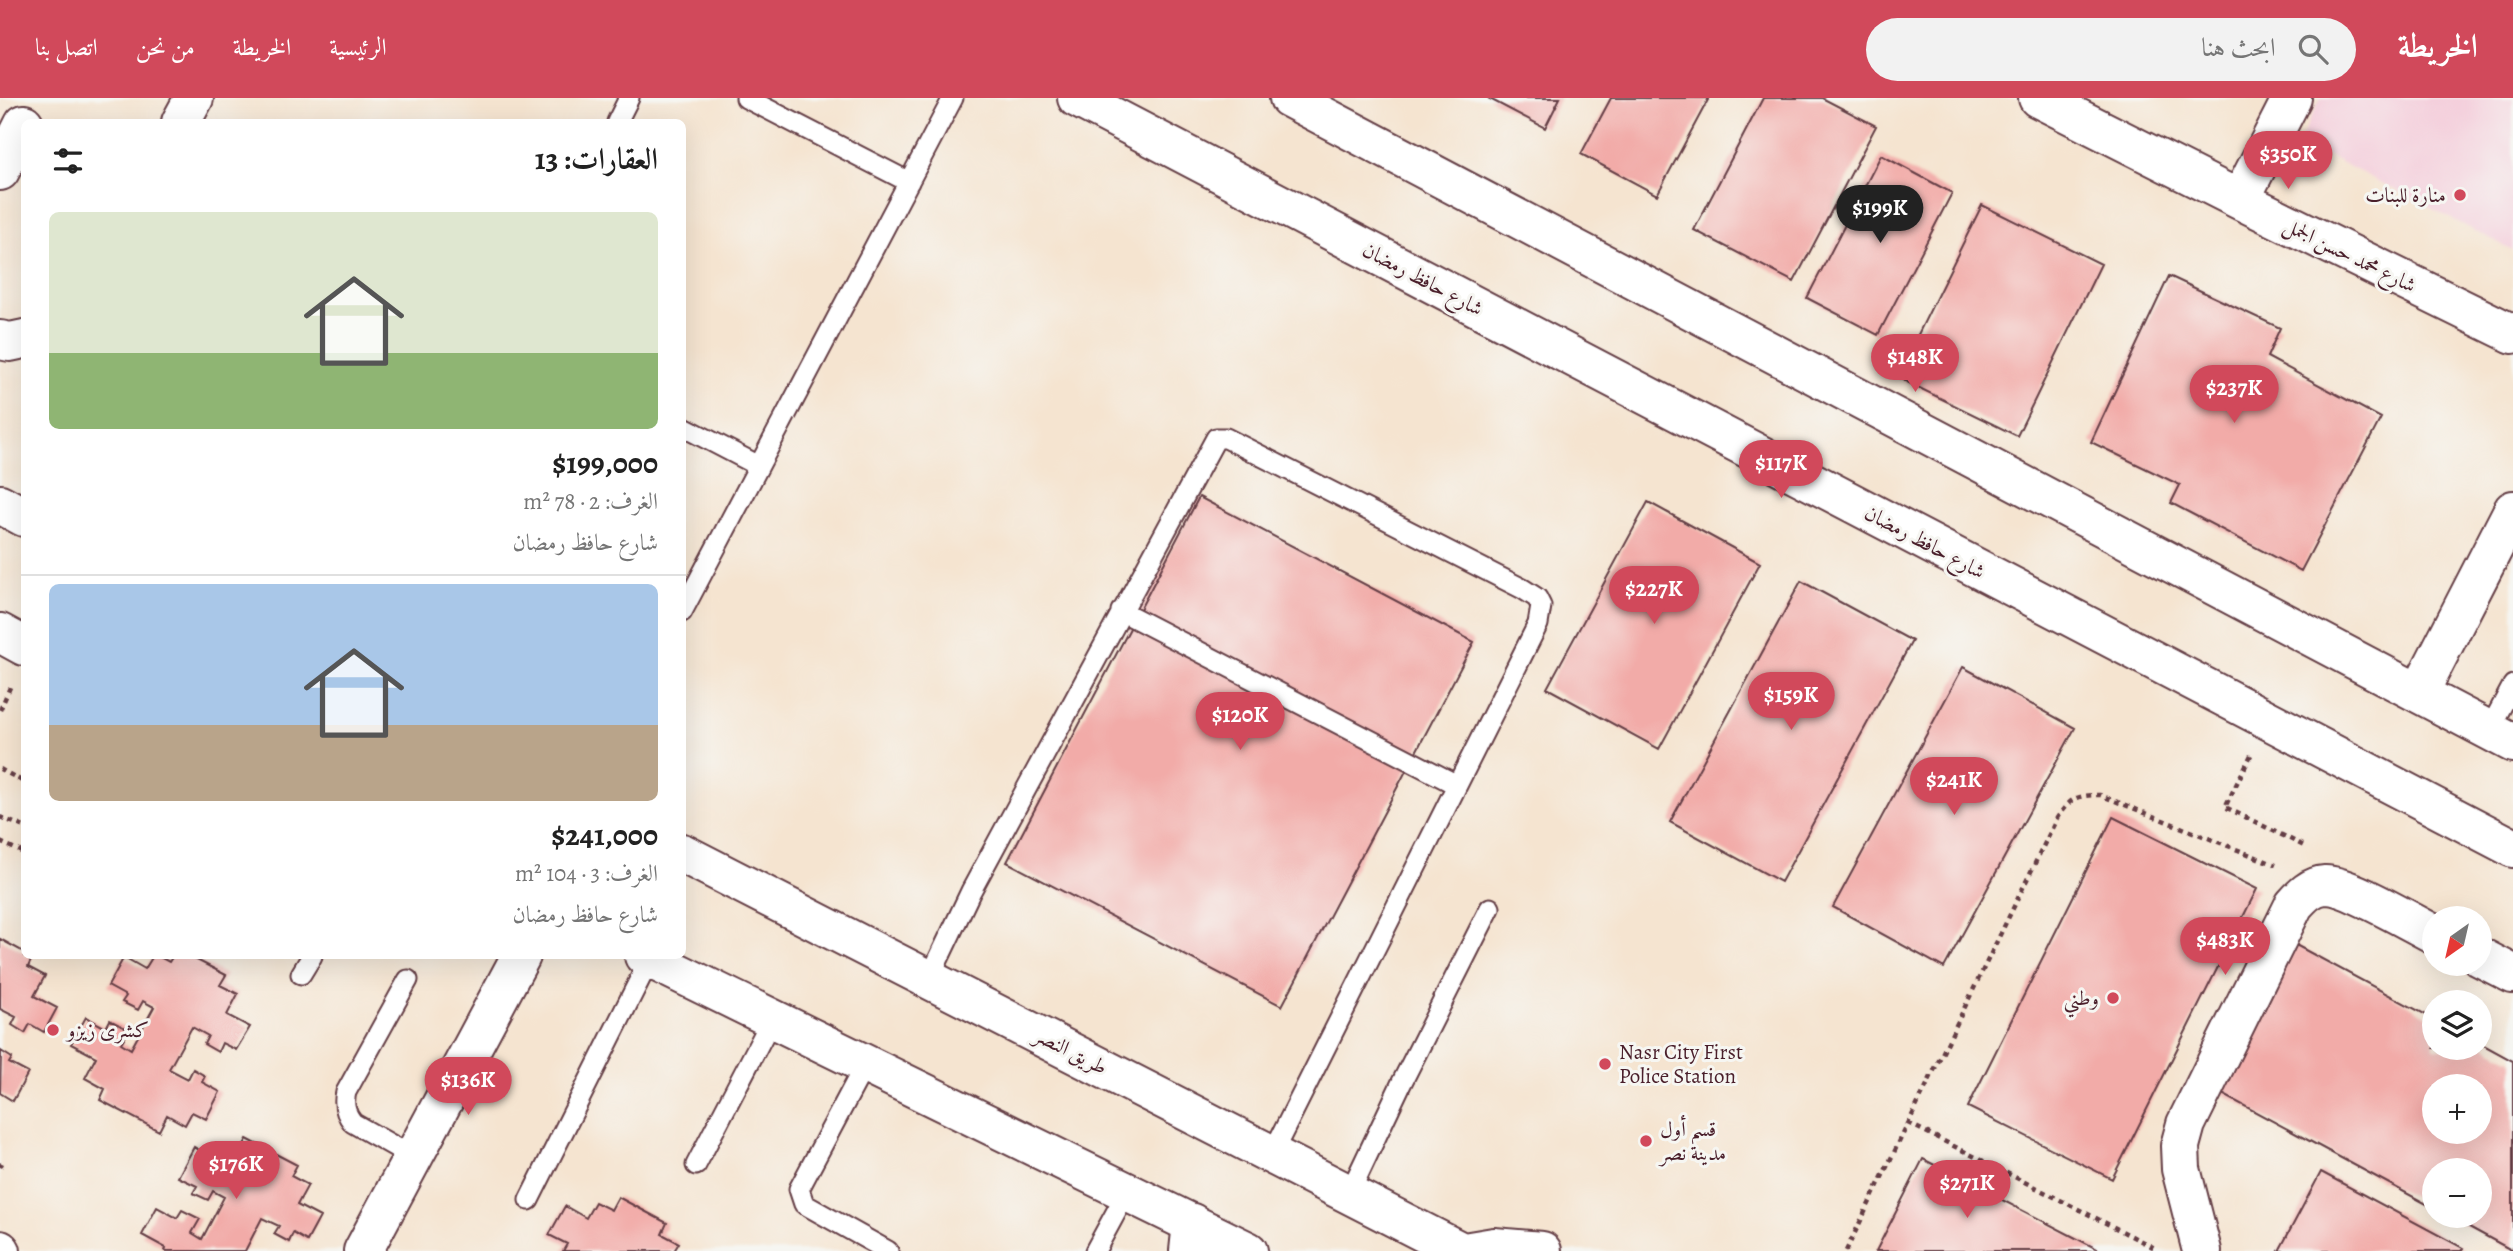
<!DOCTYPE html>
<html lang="ar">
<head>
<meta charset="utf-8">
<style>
	body { margin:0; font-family:Alegreya,Amiri,serif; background:#f2f2f2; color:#222; direction:rtl; height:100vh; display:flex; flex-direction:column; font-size:26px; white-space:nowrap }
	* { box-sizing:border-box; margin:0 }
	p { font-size:23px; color:#767676 }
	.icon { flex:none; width:38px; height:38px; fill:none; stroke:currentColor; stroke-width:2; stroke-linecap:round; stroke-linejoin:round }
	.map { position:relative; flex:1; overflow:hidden; direction:ltr }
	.sheet { position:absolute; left:21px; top:21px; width:665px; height:840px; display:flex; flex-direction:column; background:#fff; border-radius:10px; box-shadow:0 7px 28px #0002; direction:rtl }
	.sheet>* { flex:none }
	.needle { width:46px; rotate:214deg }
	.fabs { position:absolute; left:2422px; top:808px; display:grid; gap:14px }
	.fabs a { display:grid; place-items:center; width:70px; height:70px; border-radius:50%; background:#fff; box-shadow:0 7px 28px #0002; font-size:35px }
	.price { position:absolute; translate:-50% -60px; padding:0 16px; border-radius:24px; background:#d1495b; color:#fff; font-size:23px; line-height:46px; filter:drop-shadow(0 2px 4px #0008) }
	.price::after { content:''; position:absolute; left:50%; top:42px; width:21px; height:16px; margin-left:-10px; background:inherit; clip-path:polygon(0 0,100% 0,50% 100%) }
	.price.selected { background:#222; color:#fff }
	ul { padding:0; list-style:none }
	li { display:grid; align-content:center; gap:14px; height:371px; padding:0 28px }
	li+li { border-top:2px solid #e0e0e0 }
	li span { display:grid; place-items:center; height:217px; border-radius:10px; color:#555 }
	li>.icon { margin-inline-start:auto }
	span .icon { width:126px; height:126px; fill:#fffc; stroke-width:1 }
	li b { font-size:30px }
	h2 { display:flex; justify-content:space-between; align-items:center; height:84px; padding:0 28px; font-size:30px }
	header { display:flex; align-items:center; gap:42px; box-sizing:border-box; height:98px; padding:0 35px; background:#d1495b; color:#fff }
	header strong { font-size:33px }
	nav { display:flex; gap:38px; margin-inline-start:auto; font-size:24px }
	.search { width:490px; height:63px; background:#f2f2f2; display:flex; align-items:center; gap:18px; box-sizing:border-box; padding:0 24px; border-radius:38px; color:#767676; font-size:26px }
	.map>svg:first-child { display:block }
	.built { fill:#f4cfdc }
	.building { fill:#f2aba8; fill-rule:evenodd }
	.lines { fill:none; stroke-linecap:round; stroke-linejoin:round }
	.lane-casing { stroke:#643d44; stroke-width:23 }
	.street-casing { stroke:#643d44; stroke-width:42 }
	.secondary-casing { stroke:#643d44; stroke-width:42 }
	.highway-casing { stroke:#643d44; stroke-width:42 }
	.path { stroke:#643d44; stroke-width:4.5; stroke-dasharray:5 5; stroke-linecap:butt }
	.lane { stroke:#fff; stroke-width:19 }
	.street { stroke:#fff; stroke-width:38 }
	.secondary { stroke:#fff; stroke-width:38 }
	.highway { stroke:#fff; stroke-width:38 }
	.poi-dot { fill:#d1495b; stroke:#f6f6f2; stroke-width:2.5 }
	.labels { text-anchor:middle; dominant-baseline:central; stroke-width:6; stroke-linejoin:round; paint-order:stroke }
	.poi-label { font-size:21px; fill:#4a1f2b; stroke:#f6f6f2; text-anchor:start }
	.street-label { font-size:21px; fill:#4a1f2b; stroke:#f6f6f2 }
</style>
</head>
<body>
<header>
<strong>الخريطة</strong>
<div class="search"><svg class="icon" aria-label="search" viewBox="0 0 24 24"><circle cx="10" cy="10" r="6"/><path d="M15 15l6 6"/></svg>ابحث هنا</div>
<nav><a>الرئيسية</a><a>الخريطة</a><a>من نحن</a><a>اتصل بنا</a></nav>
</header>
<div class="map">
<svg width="2513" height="1153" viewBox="0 0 2513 1153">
	<rect width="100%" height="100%" fill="#f6f6f2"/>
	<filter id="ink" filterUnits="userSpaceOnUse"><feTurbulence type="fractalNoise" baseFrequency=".0143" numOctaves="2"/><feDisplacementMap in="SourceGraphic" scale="14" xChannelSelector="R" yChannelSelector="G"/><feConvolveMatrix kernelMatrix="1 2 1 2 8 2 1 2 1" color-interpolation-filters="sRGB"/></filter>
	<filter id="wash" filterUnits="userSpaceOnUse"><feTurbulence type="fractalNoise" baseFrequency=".00686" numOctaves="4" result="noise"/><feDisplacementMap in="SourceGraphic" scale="28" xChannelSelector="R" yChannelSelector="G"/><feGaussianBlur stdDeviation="1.57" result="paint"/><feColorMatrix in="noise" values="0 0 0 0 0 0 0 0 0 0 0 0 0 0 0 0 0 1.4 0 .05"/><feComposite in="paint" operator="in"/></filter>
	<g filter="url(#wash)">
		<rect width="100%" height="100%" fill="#f5e4d0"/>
		<!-- built -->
		<path class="built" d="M2321,0H2513V152L2299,43Z"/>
		<g id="blocks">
			<!-- building -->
			<path class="building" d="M1488,0H1560L1545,30Z
				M1611,0H1709L1657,97L1581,56Z
				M1763,0H1822L1876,28L1794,184L1694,132Z
				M1881,57L1952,95L1878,237L1807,200Z
				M1982,107L2101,166L2017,338L1897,279Z
				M2169,178L2280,230L2267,259L2381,320L2301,473L2171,405L2180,387L2091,344Z
				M1199,399L1474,544L1282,908L1007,764Z
				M1648,404L1760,465L1659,651L1547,590Z
				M1801,483L1912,543L1781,784L1670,724Z
				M1963,569L2075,630L1944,870L1833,809Z
				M2113,719L2257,791L2112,1081L1968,1009Z
				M0,841L24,854V858H33L28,869L45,878L34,898L57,910L44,934L30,926L25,935L12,927L16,919L0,911Z
				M2292,845L2434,921V950H2480V945L2513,963V1153L2449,1118H2480V1073H2434V1110L2213,991ZM2434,989H2480V1034H2434Z
				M153,858H158L169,864L173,858H189L226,877L220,887L238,896L227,917L250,929L236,952L222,945L218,954L204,946L208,938L192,929L169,971L188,981L193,971L205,978L202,984L220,994L206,1021L192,1014L185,1027L167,1017L159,1033L100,1002L105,991L85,980L96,959L71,946L86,919L106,930L110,922L129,932L121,945L131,951L154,909L143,903L138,912L122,904L126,898L108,888L124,859L145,871Z
				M1,953L12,960L9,965L28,975L13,1003L0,995Z
				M247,1041L297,1067L291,1078L308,1087L297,1107L320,1119L307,1143L293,1135L289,1144L274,1136L279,1128L262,1120L245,1153H165L166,1150L142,1137L157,1109L177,1120L182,1112L200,1121L192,1135L202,1141L224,1099L213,1093L208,1102L193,1095L197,1088L178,1079L194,1049L216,1062L224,1046L240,1055Z
				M1923,1061L2101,1153H1876Z
				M2321,1074L2463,1150L2461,1153H2279Z
				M618,1099L667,1125L662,1136L679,1145L674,1153H563L567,1146L549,1137L565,1108L586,1120L595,1104L611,1112Z"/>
		</g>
	</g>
	<g filter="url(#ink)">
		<use href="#blocks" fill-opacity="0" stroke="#643d44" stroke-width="2"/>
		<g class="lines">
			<defs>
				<path id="lane" d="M746,0L909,84
					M617,24L629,0
					M682,328L759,368
					M1121,513L1457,687
					M682,514L953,0
					M2489,632L2513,587
					M301,876L312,858
					M929,881L971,793L1216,340H1226L1523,491L1537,500L1541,508L1538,526L1272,1056
					M408,882L346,994C343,1006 345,1015 353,1025L413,1059
					M866,965L799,1091L804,1106L888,1153
					M696,1067L772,921
					M1349,1096L1401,986L1490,810
					M529,1102L650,861
					M1095,1153L1127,1094"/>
				<path id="street" d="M1077,0L2513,750
					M1289,0L2513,645
					M2038,0L2240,102L2513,236
					M2240,102L2292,0
					M2419,595L2513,412
					M2480,859L2513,876
					M0,1152L1,1153
					M363,1153L521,858
					M2202,1153L2181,1071L2180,1048L2186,1026L2294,807C2302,798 2311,788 2325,787C2347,786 2412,825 2434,836"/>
				<path id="secondary" d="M181,24L194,0
					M0,73L24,26
					M0,242L10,244L24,241
					M1189,1153L1192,1125"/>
				<path id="highway" d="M0,406L24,419
					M0,535L24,548
					M682,755L1460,1153
					M644,858L1248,1153
					M1470,1153L1494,1149L1542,1153"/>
			</defs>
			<!-- lane casing -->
			<use href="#lane" class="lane-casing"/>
			<!-- street casing -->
			<use href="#street" class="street-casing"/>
			<!-- secondary casing -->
			<use href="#secondary" class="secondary-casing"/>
			<!-- highway casing -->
			<use href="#highway" class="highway-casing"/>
			<!-- path -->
			<path class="path" d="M0,612L11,587
				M2251,657L2225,709L2306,749
				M0,671L24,684
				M0,719L24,729
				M0,744L24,755
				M1908,1025L2157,1151
				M0,1069L2,1065
				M1846,1153L2057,720C2070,700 2077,697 2100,697L2276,767"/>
			<!-- lane -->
			<use href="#lane" class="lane"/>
			<!-- street -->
			<use href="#street" class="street"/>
			<!-- secondary -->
			<use href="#secondary" class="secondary"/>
			<!-- highway -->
			<use href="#highway" class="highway"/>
		</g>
	</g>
	<!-- markers -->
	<g class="poi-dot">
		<circle cx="2460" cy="97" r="7"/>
		<circle cx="2113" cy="900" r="7"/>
		<circle cx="53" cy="932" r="7"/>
		<circle cx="1605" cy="966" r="7"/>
		<circle cx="1646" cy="1043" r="7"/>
	</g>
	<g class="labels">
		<!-- poi labels -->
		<g class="poi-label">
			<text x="2446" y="97" text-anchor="end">منارة للبنات</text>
			<text x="2099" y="900" text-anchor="end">وطني</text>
			<text x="67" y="932">كشرى زيزو</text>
			<text x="1619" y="954">Nasr City First<tspan x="1619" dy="24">Police Station</tspan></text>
			<text x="1660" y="1031">قسم أول<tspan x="1660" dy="24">مدينة نصر</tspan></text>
		</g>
		<!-- street labels -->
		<g class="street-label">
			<text transform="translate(2350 157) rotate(26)">شارع محمد حسن الجمل</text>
			<text transform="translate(1423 181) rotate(28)">شارع حافظ رمضان</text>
			<text transform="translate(1925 444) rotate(28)">شارع حافظ رمضان</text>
			<text transform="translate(1071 953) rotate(27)">طريق النصر</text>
		</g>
	</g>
</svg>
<div class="fabs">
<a><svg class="needle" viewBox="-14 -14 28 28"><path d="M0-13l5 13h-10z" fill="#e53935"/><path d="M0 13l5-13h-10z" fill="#767676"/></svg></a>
<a><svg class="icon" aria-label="layers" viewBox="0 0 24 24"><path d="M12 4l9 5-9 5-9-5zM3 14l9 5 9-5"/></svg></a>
<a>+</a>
<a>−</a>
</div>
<b class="price" style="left:2288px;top:93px">$350K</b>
<b class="price selected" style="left:1880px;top:147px">$199K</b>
<b class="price" style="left:1915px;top:296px">$148K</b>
<b class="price" style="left:2234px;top:327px">$237K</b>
<b class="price" style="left:1781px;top:402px">$117K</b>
<b class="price" style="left:1654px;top:528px">$227K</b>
<b class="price" style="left:1791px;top:634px">$159K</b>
<b class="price" style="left:1240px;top:654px">$120K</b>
<b class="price" style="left:1954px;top:719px">$241K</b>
<b class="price" style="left:2225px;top:879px">$483K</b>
<b class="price" style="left:468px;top:1019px">$136K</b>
<b class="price" style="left:236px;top:1103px">$176K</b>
<b class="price" style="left:1967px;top:1122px">$271K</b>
<section class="sheet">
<h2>العقارات: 13<svg class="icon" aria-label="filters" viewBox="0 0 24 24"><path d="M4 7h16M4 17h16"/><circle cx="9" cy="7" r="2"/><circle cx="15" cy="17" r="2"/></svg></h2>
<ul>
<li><span style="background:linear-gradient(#dfe7d0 65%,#8fb573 0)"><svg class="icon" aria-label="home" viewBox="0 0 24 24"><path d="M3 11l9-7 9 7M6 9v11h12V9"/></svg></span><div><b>$199,000</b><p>الغرف: 2 · 78 m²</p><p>شارع حافظ رمضان</p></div></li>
<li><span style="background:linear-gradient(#a9c7e8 65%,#b9a48a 0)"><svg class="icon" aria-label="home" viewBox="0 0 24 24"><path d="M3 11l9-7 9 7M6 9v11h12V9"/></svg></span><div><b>$241,000</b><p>الغرف: 3 · 104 m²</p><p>شارع حافظ رمضان</p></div></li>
</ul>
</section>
</div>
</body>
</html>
